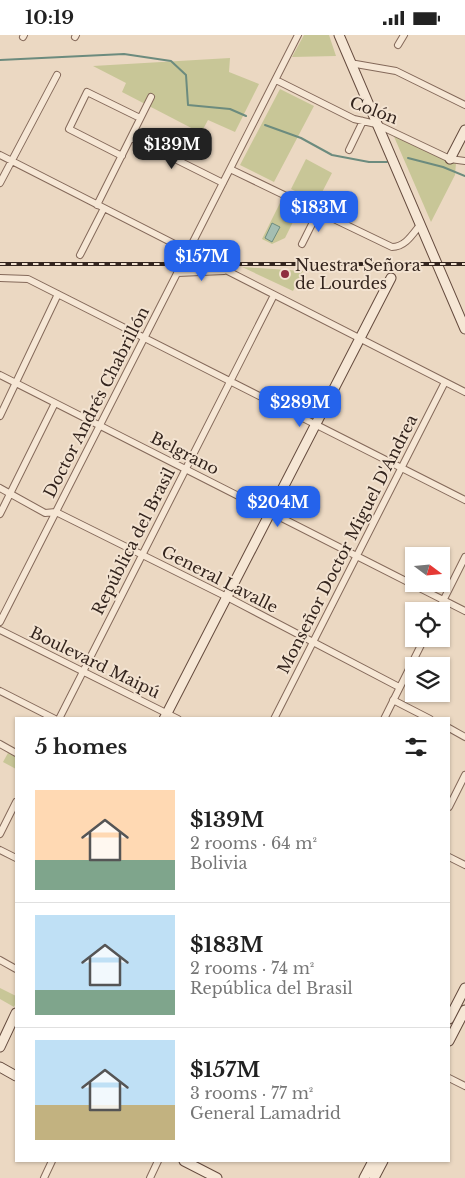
<!DOCTYPE html>
<html lang="en">
<head>
<meta charset="utf-8">
<style>
	body { margin:0; font-family:"Libre Baskerville",serif; background:#f6f6f6; color:#222; height:100vh; display:flex; flex-direction:column; font-size:19px; white-space:nowrap }
	* { box-sizing:border-box; margin:0 }
	p { font-size:16px; color:#767676 }
	.icon { flex:none; width:28px; height:28px; fill:none; stroke:currentColor; stroke-width:2; stroke-linecap:round; stroke-linejoin:round }
	.map { position:relative; flex:1; overflow:hidden }
	.sheet { position:absolute; left:15px; top:682px; width:435px; height:445px; display:flex; flex-direction:column; background:#fff; border-radius:0px; box-shadow:0 1px 4px #0004 }
	.sheet>* { flex:none }
	.needle { width:32px; rotate:106deg }
	.fabs { position:absolute; left:405px; top:512px; display:grid; gap:10px }
	.fabs a { display:grid; place-items:center; width:45px; height:45px; border-radius:0px; background:#fff; box-shadow:0 1px 4px #0004; font-size:25px }
	.price { position:absolute; translate:-50% -42px; padding:0 11px; border-radius:10px; background:#2563eb; color:#fff; font-size:16px; line-height:32px; filter:drop-shadow(0 1px 2px #0008) }
	.price::after { content:''; position:absolute; left:50%; top:30px; width:15px; height:11px; margin-left:-8px; background:inherit; clip-path:polygon(0 0,100% 0,50% 100%) }
	.price.active { background:#222; color:#fff }
	ul { padding:0; list-style:none }
	li { display:flex; align-items:center; gap:15px; height:125px; padding:0 20px }
	li+li { border-top:1px solid #e0e0e0 }
	li span { display:grid; place-items:center; flex:none; width:140px; height:100px; border-radius:0px; color:#555 }
	li>.icon { margin-inline-start:auto }
	span .icon { width:60px; height:60px; fill:#fffc; stroke-width:1 }
	li b { font-size:21px }
	h2 { display:flex; justify-content:space-between; align-items:center; height:60px; padding:0 20px; font-size:21px }
	.status { display:flex; justify-content:space-between; align-items:center; height:35px; padding:0 25px; background:#fff; direction:ltr }
	.status svg { height:14px; fill:currentColor }
	.map>svg:first-child { display:block }
	.green { fill:#c8c697 }
	.water { fill:#a4beb2; stroke:#6c8b7e }
	.lines { fill:none; stroke-linecap:round; stroke-linejoin:round }
	.stream { stroke:#6c8b7e; stroke-width:2 }
	.street-casing { stroke:#84695a; stroke-width:8 }
	.secondary-casing { stroke:#654b3e; stroke-width:11 }
	.street { stroke:#f6e7d5; stroke-width:6 }
	.secondary { stroke:#f6e7d5; stroke-width:9 }
	.rail-casing { stroke:#34251e; stroke-width:4 }
	.rail { stroke:#f3e3d1; stroke-width:2; stroke-dasharray:5.5; stroke-linecap:butt }
	.poi-dot { fill:#8f2e3f; stroke:#f3e3d1; stroke-width:2 }
	.labels { text-anchor:middle; dominant-baseline:central; stroke-width:4; stroke-linejoin:round; paint-order:stroke }
	.street-label { font-size:16px; fill:#34251e; stroke:#f3e3d1 }
	.poi-label { font-size:16px; fill:#34251e; stroke:#f3e3d1; text-anchor:start }
</style>
</head>
<body>
<div class="status"><b>10:19</b><svg viewBox="0 0 49 12"><path d="M0 12V9h3v3zM5 12V6h3v6zM10 12V3h3v9zM15 12V0h3v12zM26 1h20v11H26zM47 4h2v5h-2z"/></svg></div>
<div class="map">
<svg width="465" height="1143" viewBox="0 0 465 1143">
	<rect width="100%" height="100%" fill="#ebd8c2"/>
	<!-- green -->
	<path class="green" d="M304,0H329L336,21L292,22Z
		M230,23L229,37L259,49L235,97L208,85L201,98L122,57L126,48L93,31Z
		M280,54L314,71L274,147L240,130Z
		M392,97L456,128L455,140L431,187Z
		M306,124L332,138L317,167L291,154Z
		M282,164L300,173L285,203L272,209L262,204Z
		M242,232L303,236L293,256Z
		M8,718L16,722V734L3,727Z
		M0,953L16,961V968L14,972L0,964Z"/>
	<!-- water -->
	<path class="water" d="M272,188L280,192L272,207L265,203Z"/>
	<g class="lines">
		<!-- stream -->
		<path class="stream" d="M0,25L124,19L171,26L186,40L188,70L230,74L246,81
			M265,90L301,103L332,120L369,127H387
			M408,123L443,132L465,141"/>
		<defs>
			<path id="street" d="M23,2L24,0
				M75,2L76,0
				M398,10L404,0
				M350,28L396,36L465,70
				M276,45L354,84L376,89L450,124L465,126
				M131,102L223,148
				M349,115L363,86
				M0,120L465,357
				M122,121L69,94L87,57L140,83
				M230,134L392,212C405,212 412,200 420,190
				M0,148L57,40
				M97,170L151,62
				M302,209L318,177
				M80,220L104,173
				M177,238L224,236
				M0,243L28,244L465,465
				M0,340L465,576
				M0,381L58,259
				M0,453L45,478L56,477L227,562L399,652
				M0,479L55,368
				M438,576L465,522
				M0,587L298,0
				M0,595L178,684
				M0,656L55,684
				M393,665L430,684
				M59,684L274,260
				M274,684L445,347
				M384,684L424,604
				M449,693L465,702
				M0,709L16,718
				M449,772L465,740
				M0,799L16,767
				M0,815L16,823
				M449,822L465,830
				M0,925L16,934
				M449,1043L465,1051
				M44,1143L52,1126
				M150,1143L158,1126"/>
			<path id="secondary" d="M339,0L465,294
				M450,124L465,95
				M164,684L391,243
				M449,984L465,953
				M449,1006L465,975
				M0,1012L16,978
				M0,1032L16,1041
				M184,1126L217,1143
				M364,1143L373,1126
				M374,1143L383,1126"/>
		</defs>
		<!-- street casing -->
		<use href="#street" class="street-casing"/>
		<!-- secondary casing -->
		<use href="#secondary" class="secondary-casing"/>
		<!-- street -->
		<use href="#street" class="street"/>
		<!-- secondary -->
		<use href="#secondary" class="secondary"/>
		<defs>
			<path id="rail" d="M0,229H465"/>
		</defs>
		<!-- rail casing -->
		<use href="#rail" class="rail-casing"/>
		<!-- rail -->
		<use href="#rail" class="rail"/>
	</g>
	<!-- markers -->
	<circle class="poi-dot" cx="285" cy="239" r="5"/>
	<g class="labels">
		<!-- street labels -->
		<g class="street-label">
			<text transform="translate(374 75) rotate(21)">Colón</text>
			<text transform="translate(96 367) rotate(-63)">Doctor Andrés Chabrillón</text>
			<text transform="translate(185 418) rotate(27)">Belgrano</text>
			<text transform="translate(133 506) rotate(-63)">República del Brasil</text>
			<text transform="translate(347 509) rotate(-63)">Monseñor Doctor Miguel D'Andrea</text>
			<text transform="translate(220 544) rotate(27)">General Lavalle</text>
			<text transform="translate(95 627) rotate(26)">Boulevard Maipú</text>
		</g>
		<!-- poi labels -->
		<g class="poi-label">
			<text x="295" y="230">Nuestra Señora<tspan x="295" dy="18">de Lourdes</tspan></text>
		</g>
	</g>
</svg>
<div class="fabs">
<a><svg class="needle" viewBox="-14 -14 28 28"><path d="M0-13l5 13h-10z" fill="#e53935"/><path d="M0 13l5-13h-10z" fill="#767676"/></svg></a>
<a><svg class="icon" aria-label="locate" viewBox="0 0 24 24"><circle cx="12" cy="12" r="6"/><path d="M12 2v4M12 18v4M2 12h4M18 12h4"/></svg></a>
<a><svg class="icon" aria-label="layers" viewBox="0 0 24 24"><path d="M12 4l9 5-9 5-9-5zM3 14l9 5 9-5"/></svg></a>
</div>
<b class="price active" style="left:172px;top:135px">$139M</b>
<b class="price" style="left:319px;top:198px">$183M</b>
<b class="price" style="left:202px;top:247px">$157M</b>
<b class="price" style="left:300px;top:393px">$289M</b>
<b class="price" style="left:278px;top:493px">$204M</b>
<section class="sheet">
<h2>5 homes<svg class="icon" aria-label="filters" viewBox="0 0 24 24"><path d="M4 7h16M4 17h16"/><circle cx="9" cy="7" r="2"/><circle cx="15" cy="17" r="2"/></svg></h2>
<ul>
<li><span style="background:linear-gradient(#ffd9b3 70%,#7fa58c 0)"><svg class="icon" aria-label="home" viewBox="0 0 24 24"><path d="M3 11l9-7 9 7M6 9v11h12V9"/></svg></span><div><b>$139M</b><p>2 rooms · 64 m²</p><p>Bolivia</p></div></li>
<li><span style="background:linear-gradient(#bfe0f5 75%,#7fa58c 0)"><svg class="icon" aria-label="home" viewBox="0 0 24 24"><path d="M3 11l9-7 9 7M6 9v11h12V9"/></svg></span><div><b>$183M</b><p>2 rooms · 74 m²</p><p>República del Brasil</p></div></li>
<li><span style="background:linear-gradient(#bfe0f5 65%,#c2b280 0)"><svg class="icon" aria-label="home" viewBox="0 0 24 24"><path d="M3 11l9-7 9 7M6 9v11h12V9"/></svg></span><div><b>$157M</b><p>3 rooms · 77 m²</p><p>General Lamadrid</p></div></li>
</ul>
</section>
</div>
</body>
</html>
